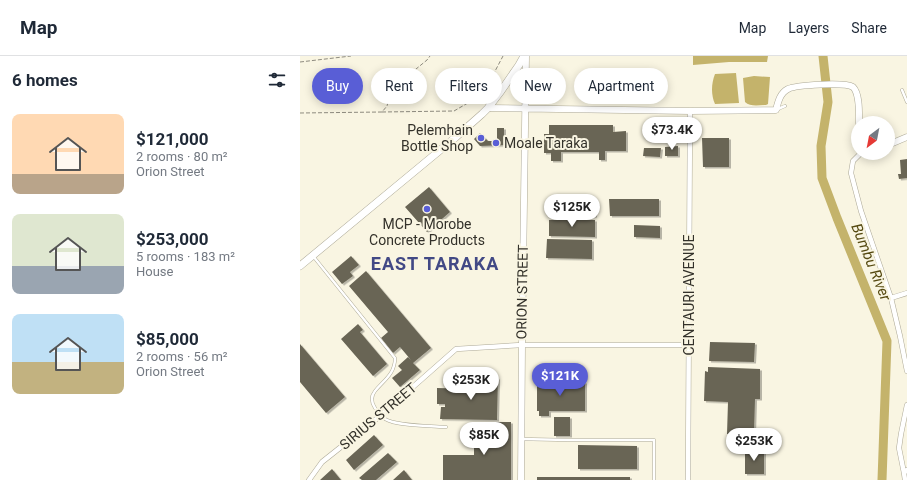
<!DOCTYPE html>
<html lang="en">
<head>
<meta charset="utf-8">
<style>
	body { margin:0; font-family:Roboto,sans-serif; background:#f6f6f7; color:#1f2937; height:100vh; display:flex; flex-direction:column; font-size:15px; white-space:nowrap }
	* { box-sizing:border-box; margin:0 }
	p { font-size:13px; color:#747a83 }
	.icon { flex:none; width:22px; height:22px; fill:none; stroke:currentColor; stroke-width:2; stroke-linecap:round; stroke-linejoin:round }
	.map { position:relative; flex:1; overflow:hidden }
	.side { display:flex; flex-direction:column; background:#fff; width:300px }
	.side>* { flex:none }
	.banner { position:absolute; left:12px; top:12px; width:380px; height:36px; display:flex; gap:8px }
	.needle { width:26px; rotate:212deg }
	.buttons { position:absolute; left:551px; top:60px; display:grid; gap:8px }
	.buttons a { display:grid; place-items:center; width:44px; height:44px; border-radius:50%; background:#fff; box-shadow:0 2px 10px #0003; font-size:20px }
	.price { position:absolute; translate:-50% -34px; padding:0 9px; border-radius:14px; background:#fff; color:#222; font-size:13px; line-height:26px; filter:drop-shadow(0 1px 2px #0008) }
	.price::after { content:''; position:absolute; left:50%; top:24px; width:12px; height:9px; margin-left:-6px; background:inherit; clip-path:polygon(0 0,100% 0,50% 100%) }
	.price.selected { background:#595ed6; color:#fff }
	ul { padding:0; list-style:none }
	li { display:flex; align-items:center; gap:12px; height:100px; padding:0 12px }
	li span { display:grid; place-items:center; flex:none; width:112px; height:80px; border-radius:8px; color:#555 }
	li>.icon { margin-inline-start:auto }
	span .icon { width:48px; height:48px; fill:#fffc; stroke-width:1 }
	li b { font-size:17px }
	h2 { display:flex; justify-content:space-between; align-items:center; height:48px; padding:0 12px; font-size:17px }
	.chip { padding:0 14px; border-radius:18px; background:#fff; box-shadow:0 2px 10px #0003; font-size:14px; line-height:36px }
	.chip.selected { background:#595ed6; color:#fff }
	header { display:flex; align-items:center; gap:24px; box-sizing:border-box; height:56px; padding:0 20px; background:#fff; border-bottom:1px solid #e0e1e3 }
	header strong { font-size:19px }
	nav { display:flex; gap:22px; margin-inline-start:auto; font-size:14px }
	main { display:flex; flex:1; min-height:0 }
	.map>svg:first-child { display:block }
	.water { fill:#c4b36b }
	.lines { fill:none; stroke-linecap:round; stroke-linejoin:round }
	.river { stroke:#c4b36b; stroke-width:9 }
	.building { fill:#696555; filter:url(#shadow) }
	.service-casing { stroke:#ada997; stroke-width:3.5 }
	.minor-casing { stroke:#ada997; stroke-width:5.5 }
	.tertiary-casing { stroke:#ada997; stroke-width:7 }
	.secondary-casing { stroke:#ada997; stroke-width:8 }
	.path { stroke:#8e8b7f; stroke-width:1; stroke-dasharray:4 2; stroke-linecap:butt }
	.service { stroke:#fff; stroke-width:2.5 }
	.minor { stroke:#fff; stroke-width:4.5 }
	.tertiary { stroke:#fff; stroke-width:6 }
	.secondary { stroke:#fff; stroke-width:7 }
	.poi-dot { fill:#595ed6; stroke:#f9f5e2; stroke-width:1.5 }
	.labels { text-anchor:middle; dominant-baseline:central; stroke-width:4; stroke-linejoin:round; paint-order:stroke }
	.poi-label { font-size:14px; fill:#33312a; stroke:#f9f5e2; text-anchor:end }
	.street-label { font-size:14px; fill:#33312a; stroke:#f9f5e2 }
	.water-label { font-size:15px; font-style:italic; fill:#564a12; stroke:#f9f5e2 }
	.district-label { font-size:18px; font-weight:bold; letter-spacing:1px; fill:#424985; stroke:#f9f5e2 }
</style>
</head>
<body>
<header>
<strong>Map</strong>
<nav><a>Map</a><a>Layers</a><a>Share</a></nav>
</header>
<main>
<section class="side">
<h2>6 homes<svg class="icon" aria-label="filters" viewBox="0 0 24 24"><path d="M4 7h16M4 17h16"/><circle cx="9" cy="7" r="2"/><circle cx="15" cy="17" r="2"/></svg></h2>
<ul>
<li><span style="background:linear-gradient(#ffd9b3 75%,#b9a48a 0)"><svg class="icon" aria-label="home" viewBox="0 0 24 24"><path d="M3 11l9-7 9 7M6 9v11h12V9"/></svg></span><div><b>$121,000</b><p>2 rooms · 80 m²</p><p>Orion Street</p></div></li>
<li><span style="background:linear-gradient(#dfe7d0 65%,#9aa5b1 0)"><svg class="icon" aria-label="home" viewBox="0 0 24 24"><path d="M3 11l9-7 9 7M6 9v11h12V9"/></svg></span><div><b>$253,000</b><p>5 rooms · 183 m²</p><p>House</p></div></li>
<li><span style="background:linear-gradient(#bfe0f5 60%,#c2b280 0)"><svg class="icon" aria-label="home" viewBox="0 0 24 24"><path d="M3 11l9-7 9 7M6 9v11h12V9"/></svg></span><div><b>$85,000</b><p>2 rooms · 56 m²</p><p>Orion Street</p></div></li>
</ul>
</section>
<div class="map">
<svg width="607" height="424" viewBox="0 0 607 424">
	<defs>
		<filter id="shadow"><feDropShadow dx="2" dy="1.5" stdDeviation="0" flood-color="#0004"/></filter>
	</defs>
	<rect width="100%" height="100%" fill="#f9f5e2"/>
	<!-- water -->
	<path class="water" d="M393,0H468L467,6H429L393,9Z
		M436,17L439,47L415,48C411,39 411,28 415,18Z
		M454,20L470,21L468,48L466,49C459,49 450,51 445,46L443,22Z"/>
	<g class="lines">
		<!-- river -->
		<path class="river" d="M523,0L528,46L521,90L522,122L537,162L587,285L582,424"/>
	</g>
	<!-- building -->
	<path class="building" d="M249,69H313V76L326,75V95H305V104H299V96H261V105H251V97H244V78H249Z
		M197,72H204V85H207V89L180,90L174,83L180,77L188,85H197Z
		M402,82H429V111H403Z
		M378,90V100H365V91Z
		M344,92H361L360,101L343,100Z
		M607,103V122L599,123L598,118H601L600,104Z
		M129,131L150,156L127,176L105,151Z
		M250,143H295V160L249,159Z
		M309,143H359V160H310Z
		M249,164H295V181L249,180Z
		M334,169L360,170V182L334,181Z
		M247,183L292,184V203L246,202Z
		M51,200L59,209L50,216L53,220L42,228L32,216Z
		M66,215L131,292L113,307L120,314L100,331L92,322L102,314L98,310L108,301L111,304L100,291L93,297L81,282L88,276L49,230Z
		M58,268L63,274L60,276L87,308L73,320L41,283Z
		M410,286L455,287L454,306L409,305Z
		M0,288L45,341L26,357L0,326Z
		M408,311L460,313V343H455L454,378H427L428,346L404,345L405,315L408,316Z
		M172,321L198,322L197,364L140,363L141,351H145V348H137V332L172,333Z
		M237,326H285V355H249V360H239V355H237Z
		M254,361H270V380H254Z
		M177,366H211V424H143V399H174V377H177Z
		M74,379L83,389L54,414L46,404Z
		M278,389L337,390V413H278Z
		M445,394H464V418H445Z
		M88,397L97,406L76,424H62L59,422Z
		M32,413L41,424H20Z
		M104,414L112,424H93Z
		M237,421H330V424H237Z"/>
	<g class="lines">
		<defs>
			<path id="service" d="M602,34L607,46
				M478,53L485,50
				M13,200L95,302C95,318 84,324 75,335C71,340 71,346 75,352C78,356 80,360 85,363C96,370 131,370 146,371
				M221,383L268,384H354V424"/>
			<path id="minor" d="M561,97L553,105L551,117L561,155L591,242L607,237
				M591,242L600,280L607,315
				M604,417L599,392L601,378L607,349
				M9,424L22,406L80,360L156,293L222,289H389
				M388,424L390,55
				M605,424L604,417L607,414"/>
			<path id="tertiary" d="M188,52L390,55L476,54C478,46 480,37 488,33C496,29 545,26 553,31C560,38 559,57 559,67
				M588,89L607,81
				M221,424L222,289L226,0"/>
			<path id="secondary" d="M0,210L156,81L182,58L188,52L201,35L219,9L224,0"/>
		</defs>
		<!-- service casing -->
		<use href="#service" class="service-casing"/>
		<!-- minor casing -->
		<use href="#minor" class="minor-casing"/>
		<!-- tertiary casing -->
		<use href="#tertiary" class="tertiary-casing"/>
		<!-- secondary casing -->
		<use href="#secondary" class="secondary-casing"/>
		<!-- path -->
		<path class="path" d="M0,6L51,0
			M82,56L154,55L173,44L186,31L193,19L203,0
			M0,57L82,56L87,50L91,35L99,27L127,4L130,0"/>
		<!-- service -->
		<use href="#service" class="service"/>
		<!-- minor -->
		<use href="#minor" class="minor"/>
		<!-- tertiary -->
		<use href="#tertiary" class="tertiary"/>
		<!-- secondary -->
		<use href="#secondary" class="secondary"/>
	</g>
	<!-- markers -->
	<g class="poi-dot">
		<circle cx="181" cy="82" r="4"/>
		<circle cx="196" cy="87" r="4"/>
		<circle cx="127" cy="153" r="4"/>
	</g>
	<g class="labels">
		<!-- poi labels -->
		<g class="poi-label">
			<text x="173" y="74">Pelemhain<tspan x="173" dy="16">Bottle Shop</tspan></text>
			<text x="204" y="87" text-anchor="start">Moale Taraka</text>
			<text x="127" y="168" text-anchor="middle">MCP - Morobe<tspan x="127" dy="16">Concrete Products</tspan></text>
		</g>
		<!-- street labels -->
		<g class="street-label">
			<text transform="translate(222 236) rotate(-89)">ORION STREET</text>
			<text transform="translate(389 239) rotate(-90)">CENTAURI AVENUE</text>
			<text transform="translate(78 360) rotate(-40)">SIRIUS STREET</text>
		</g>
		<!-- water labels -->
		<g class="water-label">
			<text transform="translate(571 206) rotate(68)">Bumbu River</text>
		</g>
		<!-- district labels -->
		<g class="district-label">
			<text x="135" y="207">EAST TARAKA</text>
		</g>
	</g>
</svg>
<div class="buttons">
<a><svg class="needle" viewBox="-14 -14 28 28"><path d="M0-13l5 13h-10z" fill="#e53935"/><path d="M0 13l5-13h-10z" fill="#747a83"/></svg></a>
</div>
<b class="price" style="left:372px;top:95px">$73.4K</b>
<b class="price" style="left:272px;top:172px">$125K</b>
<b class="price selected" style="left:260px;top:341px">$121K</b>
<b class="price" style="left:171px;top:345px">$253K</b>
<b class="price" style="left:184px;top:400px">$85K</b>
<b class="price" style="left:454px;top:406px">$253K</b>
<div class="banner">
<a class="chip selected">Buy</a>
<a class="chip">Rent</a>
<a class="chip">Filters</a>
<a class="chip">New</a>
<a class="chip">Apartment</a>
</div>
</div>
</main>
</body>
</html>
